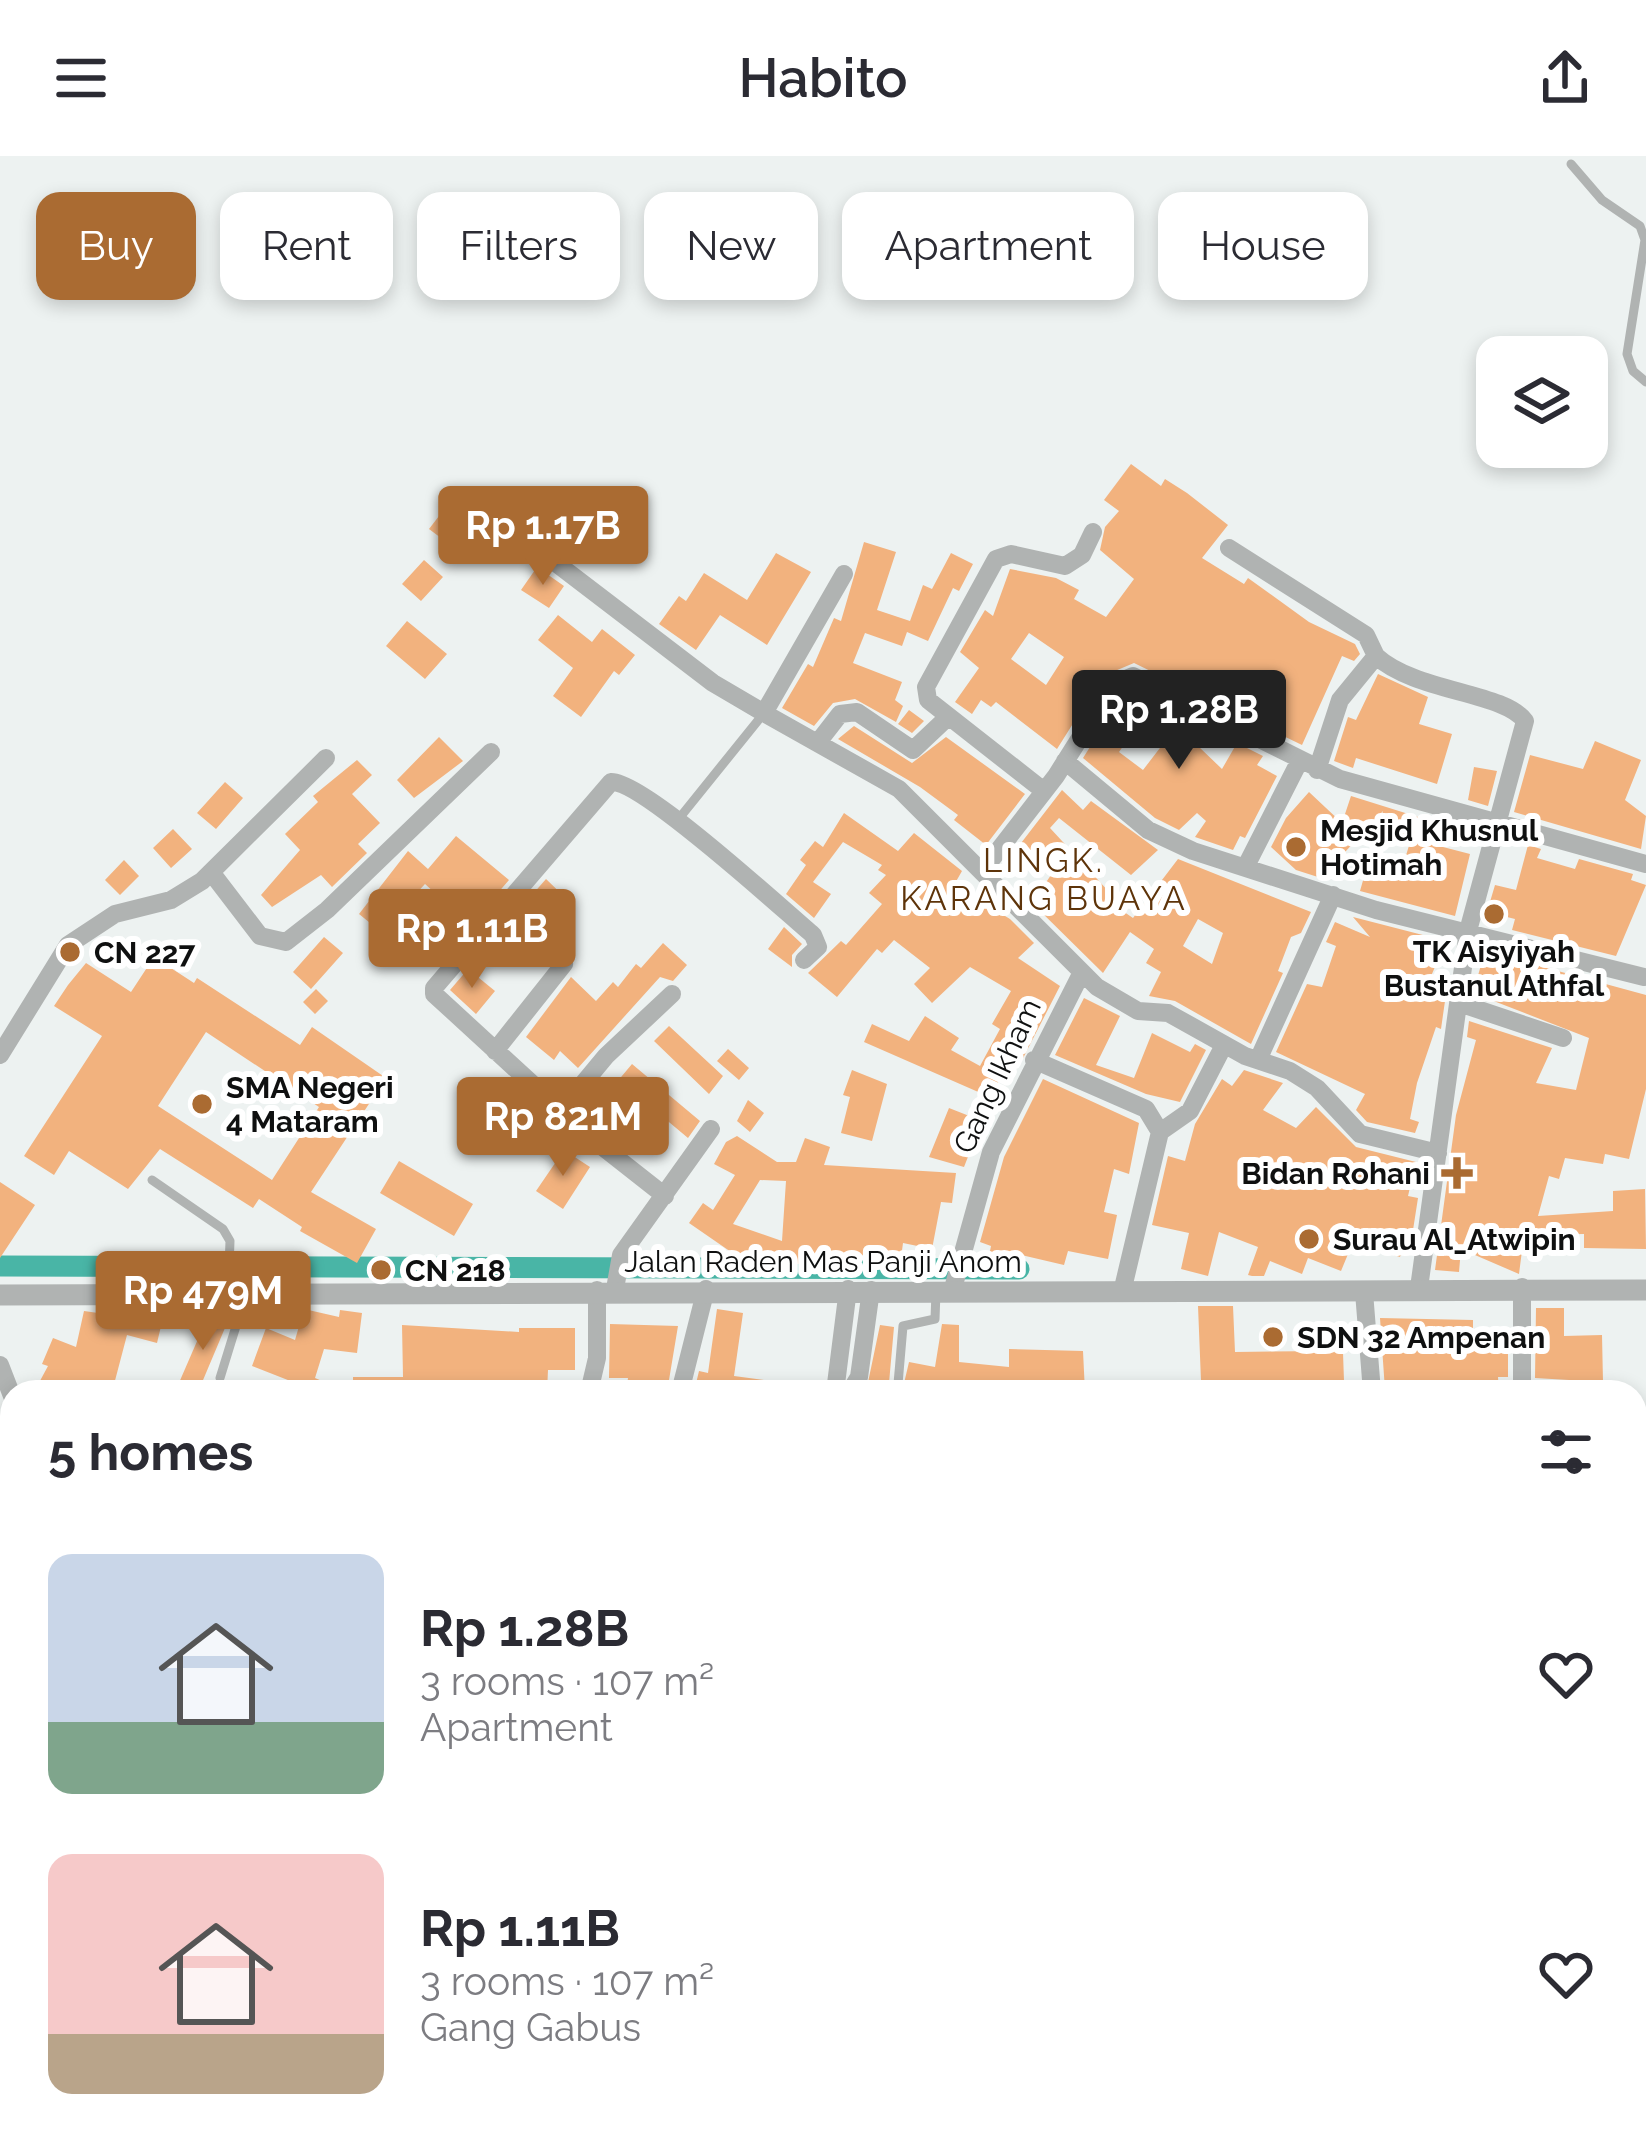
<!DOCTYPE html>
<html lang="en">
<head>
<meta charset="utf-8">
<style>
	body { margin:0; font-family:Raleway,sans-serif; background:#f2f2f3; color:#2b2b33; height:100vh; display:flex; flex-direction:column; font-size:45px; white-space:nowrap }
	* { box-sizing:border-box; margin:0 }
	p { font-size:39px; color:#7c7c81 }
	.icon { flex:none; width:66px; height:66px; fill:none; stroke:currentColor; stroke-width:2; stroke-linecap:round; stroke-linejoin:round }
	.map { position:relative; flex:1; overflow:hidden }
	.drawer { position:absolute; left:0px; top:1224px; width:1647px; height:771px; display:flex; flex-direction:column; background:#fff; border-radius:36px 36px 0 0; box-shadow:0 6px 18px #0003 }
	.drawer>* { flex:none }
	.banner { position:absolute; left:36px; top:36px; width:1575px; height:108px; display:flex; gap:24px }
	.buttons { position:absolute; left:1476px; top:180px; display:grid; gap:24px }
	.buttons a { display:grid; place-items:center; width:132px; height:132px; border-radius:24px; background:#fff; box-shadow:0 6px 18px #0003; font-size:60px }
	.price { position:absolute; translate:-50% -102px; padding:0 27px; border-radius:12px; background:#aa6b32; color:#fff; font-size:39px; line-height:78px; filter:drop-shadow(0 3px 6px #0008) }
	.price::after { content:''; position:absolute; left:50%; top:72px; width:36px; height:27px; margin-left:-18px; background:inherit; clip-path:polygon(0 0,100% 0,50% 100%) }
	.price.current { background:#222; color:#fff }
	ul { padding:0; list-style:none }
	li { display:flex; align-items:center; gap:36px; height:300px; padding:0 48px }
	li span { display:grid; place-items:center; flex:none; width:336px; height:240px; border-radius:24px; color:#555 }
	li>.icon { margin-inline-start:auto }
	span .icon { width:144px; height:144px; fill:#fffc; stroke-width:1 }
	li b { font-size:51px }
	h2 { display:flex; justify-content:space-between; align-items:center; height:144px; padding:0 48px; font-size:51px }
	.tag { padding:0 42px; border-radius:24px; background:#fff; box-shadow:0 6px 18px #0003; font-size:42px; line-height:108px }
	.tag.current { background:#aa6b32; color:#fff }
	header { display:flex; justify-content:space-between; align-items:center; height:156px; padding:0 48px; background:#fff; font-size:54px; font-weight:600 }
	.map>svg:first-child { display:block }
	.grass { fill:#b0efe3 }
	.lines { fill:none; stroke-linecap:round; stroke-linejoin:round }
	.canal { stroke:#49b5a6; stroke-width:21 }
	.building { fill:#f2b27e; fill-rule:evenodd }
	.service { stroke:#b0b3b2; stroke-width:9 }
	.minor { stroke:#b0b3b2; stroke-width:18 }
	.tertiary { stroke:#b0b3b2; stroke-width:21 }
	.poi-dot { fill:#aa6b32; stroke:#fff; stroke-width:4.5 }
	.labels { text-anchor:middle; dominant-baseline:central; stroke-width:12; stroke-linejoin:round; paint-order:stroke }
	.poi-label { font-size:30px; font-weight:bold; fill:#0f1010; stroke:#fff; text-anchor:start }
	.street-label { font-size:30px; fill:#0f1010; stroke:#fff }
	.neighbourhood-label { font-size:33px; letter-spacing:3px; fill:#5e340a; stroke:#fff }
</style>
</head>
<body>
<header><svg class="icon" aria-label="menu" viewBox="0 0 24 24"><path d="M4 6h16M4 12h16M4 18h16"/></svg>Habito<svg class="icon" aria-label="share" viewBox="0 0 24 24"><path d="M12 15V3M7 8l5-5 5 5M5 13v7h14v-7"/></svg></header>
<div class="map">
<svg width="1646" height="1994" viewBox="0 0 1646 1994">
	<rect width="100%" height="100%" fill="#edf2f1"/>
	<!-- grass -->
	<path class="grass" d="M0,1644L12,1646V1983H1310L1317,1994H0Z"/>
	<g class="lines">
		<!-- canal -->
		<path class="canal" d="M0,1110L1019,1113"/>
	</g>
	<!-- building -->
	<path class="building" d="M1131,308L1161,330L1165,323L1187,337L1228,369L1202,402L1244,428L1248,422L1309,466L1355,488L1360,498L1354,505L1342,500L1302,589L1134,507L1103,520L1057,593L996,546L991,551L981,544L972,558L955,546L979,512L960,496L985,454L993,460L1010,413L1056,422L1079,434L1074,443L1106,461L1134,423L1100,394L1105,371L1119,355L1104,344ZM1029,477L1064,501L1046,529L1011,503Z
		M449,347L489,376L469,403L429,373Z
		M864,386L896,396L877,454L910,465L923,429L932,433L951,397L973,408L959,435L953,432L928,485L907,476L902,490L865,477L853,507L902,526L895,544L903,550L896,566L855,543L833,547L814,570L782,552L808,508L813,511L834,462L841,465Z
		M776,397L811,416L767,489L720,459L696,494L659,468L679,440L686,445L704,417L747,444Z
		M424,404L443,421L421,445L402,428Z
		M537,411L564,430L549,452L521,434Z
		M558,459L592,486L602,473L635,499L619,519L614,515L581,561L553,540L573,512L538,484Z
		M407,465L447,498L425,523L386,490Z
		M1378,518L1428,541L1419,568L1452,578L1437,628L1356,602L1353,612L1334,605L1348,561L1356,564Z
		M1133,535L1179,558L1174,567L1222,613L1237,587L1263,600L1257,609L1277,620L1245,682L1240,680L1233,694L1195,681L1206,665L1197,657L1179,674L1155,662L1083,602L1123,539ZM1135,573L1163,588L1143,614L1119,596Z
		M909,554L924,565L912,577L898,568Z
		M854,570L912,607L946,581L1025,638L986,689L954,664L958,659L920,631L838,583Z
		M439,581L463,605L414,642L397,624Z
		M1595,585L1641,604L1625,644L1646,660L1641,693L1514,656L1530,599L1583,613Z
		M357,604L372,619L352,638L380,667L358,688L367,697L332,731L321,719L272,751L261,739L300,694L285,678L318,646L313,640Z
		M1474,611L1497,615L1488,650L1468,644Z
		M225,626L243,642L216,673L197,657Z
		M1062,634L1083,654L1091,645L1158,694L1131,719L1059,662L1050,672L1111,738L1105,743L1133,762L1178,703L1311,756L1301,777L1291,781L1278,815L1283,817L1251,888L1175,845L1149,840L1161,816L1146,807L1154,793L1130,776L1103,817L1032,747L1051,719L1018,691ZM1198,763L1223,777L1212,808L1183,790Z
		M1309,636L1342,667L1351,640L1450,671L1443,691L1470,698L1455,760L1360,735L1370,700L1403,709L1412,680L1379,670L1383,655L1321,722L1296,714L1271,691L1286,662Z
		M844,657L898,695L914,677L962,715L954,729L1010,763L1034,787L1018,802L1060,830L1019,910L1006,905L992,942L864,886L872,868L909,885L925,860L959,882L951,894L980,910L1000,873L992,868L1011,835L970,811L932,847L914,828L930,812L894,784L882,797L877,793L837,841L808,817L841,785L846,789L882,748L869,737L886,719L878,714L882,709L843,686L813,726L831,738L814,762L786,738L806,709L800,704L815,685L823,691Z
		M173,673L192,693L171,712L153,692Z
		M456,680L509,724L470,769L425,728L399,756L435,787L420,803L389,763L380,775L359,758L408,695L428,713Z
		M1528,689L1541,693L1537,702L1575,713L1579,703L1633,718L1631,724L1646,729L1616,800L1512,774L1515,763L1487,756L1495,729L1516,734Z
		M124,704L139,720L120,739L105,724Z
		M546,723L575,751L555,772L525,747Z
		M1353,761L1446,785L1423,839L1445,845L1441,873L1436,871L1417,927L1410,963L1419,966L1415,977L1367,966L1356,954L1365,938L1276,896L1307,828L1322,831L1336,790L1326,786L1335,766L1370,781Z
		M784,771L802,788L792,799V811L768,793Z
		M324,781L343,797L311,833L293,816Z
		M663,787L687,809L673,825L660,821L578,912L560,895L554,904L526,881L571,821L596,845L613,826L618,831L636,808L641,812Z
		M1485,795L1646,839V933L1629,1003L1605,998L1603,1008L1565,1002L1559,1023L1549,1020L1538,1060L1613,1055V1035L1645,1033L1646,1093L1584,1092V1078L1524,1079L1519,1118L1461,1093L1459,1116L1435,1114L1456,959L1476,884L1467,881L1469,865L1552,892L1536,927L1576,934L1589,882L1473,837Z
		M154,801L194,827L197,822L300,889L312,871L386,922L311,1036L376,1073L357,1107L300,1075L302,1071L259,1043L253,1052L160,993L128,1033L69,995L54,1019L24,1000L102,880L54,850L68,829L86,807L131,836ZM206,876L319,951L272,1024L158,950Z
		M468,813L495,835L476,858L450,834Z
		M316,833L328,845L315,858L303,846Z
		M1084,842L1120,860L1096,909L1134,922L1152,877L1190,896L1195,888L1206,894L1180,946L1146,938L1055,899Z
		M669,870L723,920L709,938L654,885Z
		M728,893L749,912L739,924L717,905Z
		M632,908L700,965L688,982L651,951L622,989L580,953L591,939L599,945L606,939Z
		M852,914L887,928L872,985L841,977L850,941L843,939Z
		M1244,914L1283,927L1263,954L1296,972L1316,951L1356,991L1416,1006L1408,1040L1418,1042L1413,1074L1408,1073L1400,1101L1353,1086L1341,1115L1308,1102L1302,1118L1270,1105L1264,1120H1252L1248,1119L1258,1091L1219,1076L1208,1120L1181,1113L1189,1077L1152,1069L1168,1000L1185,1005L1195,968L1222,923L1232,930Z
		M1043,923L1139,967L1129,1018L1114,1013L1104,1056L1117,1059L1108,1103L1068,1095L1064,1109L1008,1096L1007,1104L989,1100L991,1090L980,1086L1004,1001Z
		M748,944L764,957L750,976L737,965Z
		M949,952L982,965L964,1011L929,1001Z
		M737,980L777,1006H796L805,982L830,991L824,1009L956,1017L952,1047L941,1046L932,1093L903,1087L901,1102L826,1097V1103L800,1100V1108H771L731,1096L689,1067L703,1047L713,1054L735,1019L714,1008L726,986ZM760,1024L786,1025L782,1085L733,1068Z
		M564,994L590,1011L563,1053L536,1035Z
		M399,1005L473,1048L454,1080L380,1037Z
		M0,1026L35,1049L0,1102Z
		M1198,1150H1233L1235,1196L1327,1195L1326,1169L1342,1168L1344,1225H1201Z
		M1536,1152H1564V1180L1602,1179L1603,1226L1535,1222Z
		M211,1153L230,1160L198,1236H175Z
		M304,1153L339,1161L340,1154L362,1157L357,1197L324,1193L315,1222L348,1236H295L298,1228L252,1210L266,1172L295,1184Z
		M717,1153L743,1157L734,1220L778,1226L777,1236H694L699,1215L708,1217Z
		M84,1155L162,1166L157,1187L127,1179L112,1236H34L48,1210L42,1208L53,1182L76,1191Z
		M1380,1162L1473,1164V1175L1508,1178V1221H1498L1499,1236L1385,1234Z
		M610,1168L678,1170L667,1236H626L628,1222H609Z
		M942,1168L959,1169V1206L1009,1211V1193L1083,1195L1085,1236H1059V1224L994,1227L993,1236H902L909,1206L935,1211Z
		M402,1169L519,1176V1172H575V1214H548L547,1236H353V1221H403Z
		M880,1169L894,1171L889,1227L894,1236H866Z"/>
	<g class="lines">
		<!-- service -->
		<path class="service" d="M1571,8L1602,44L1640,70L1645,84L1627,198L1633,215L1646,226
			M677,665L764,557
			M152,1024L223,1073L230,1085L228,1139
			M220,1222L245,1141
			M898,1228L903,1170L935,1163L936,1136"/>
		<!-- minor -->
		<path class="minor" d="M497,362L713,527L764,557
			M1229,392L1366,479L1376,500
			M844,418L764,557L899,633L1097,831L1138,855L1168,857L1245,900L1290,915L1317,932L1360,978L1438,997
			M819,585L840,558L857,556L913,594L948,561
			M1065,605L1148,674L1193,695L1376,754L1644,821
			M1317,614L1340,544L1376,500C1415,536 1504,536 1525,565L1468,775L1419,1132
			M1044,635L928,544L926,531L996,403L1011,398L1065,410L1082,399L1093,376
			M1246,710L1299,606
			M984,713L1056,620L1114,528L1133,520L1340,623L1646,708
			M211,716L260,780L286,786L327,754L491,596
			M1459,847L1563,882
			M495,895L564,808L550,785L508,750
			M0,899L68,789L115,758L171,744L202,725L326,602
			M1034,904L1146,953L1160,976
			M1258,904L1333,739
			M562,953L606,900L672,838
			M1160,976L1190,955L1224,889
			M665,1040L590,981L434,838V832L611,626C642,624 780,751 813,779L818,791L804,804
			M1522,1131V1236
			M615,1133L621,1099L711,973
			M952,1136L991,996L1081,818
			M1122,1136L1160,976
			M1364,1136L1372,1236
			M0,1209L12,1240
			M589,1236L597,1202V1134
			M680,1236L706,1133
			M841,1236L836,1228L848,1133
			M850,1236L859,1221L871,1134
			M0,1370L12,1322
			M0,1380L12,1386
			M0,1460L12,1461
			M0,1563L12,1564
			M1642,1588L1646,1555
			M1635,1871L1646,1873
			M1512,1994L1514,1983
			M1635,1994L1646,1944"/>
		<!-- tertiary -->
		<path class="tertiary" d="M0,1139L1646,1134"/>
	</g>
	<!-- markers -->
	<g class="poi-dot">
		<circle cx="1296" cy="691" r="12"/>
		<circle cx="1494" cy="758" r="12"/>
		<circle cx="70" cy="796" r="12"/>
		<circle cx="202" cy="948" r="12"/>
		<path d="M1451 999h12v12h12v12h-12v12h-12v-12h-12v-12h12z"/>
		<circle cx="1309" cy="1083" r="12"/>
		<circle cx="381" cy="1114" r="12"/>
		<circle cx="1273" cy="1181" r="12"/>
	</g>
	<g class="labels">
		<!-- poi labels -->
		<g class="poi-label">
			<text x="1320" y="674">Mesjid Khusnul<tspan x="1320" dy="34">Hotimah</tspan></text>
			<text x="1494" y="795" text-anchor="middle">TK Aisyiyah<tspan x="1494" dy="34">Bustanul Athfal</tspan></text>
			<text x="94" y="796">CN 227</text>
			<text x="226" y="931">SMA Negeri<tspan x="226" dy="34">4 Mataram</tspan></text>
			<text x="1430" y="1017" text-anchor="end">Bidan Rohani</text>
			<text x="1333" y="1083">Surau Al_Atwipin</text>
			<text x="405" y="1114">CN 218</text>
			<text x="1297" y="1181">SDN 32 Ampenan</text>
		</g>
		<!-- street labels -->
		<g class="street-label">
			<text transform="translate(997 920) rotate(-65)">Gang Ikham</text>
			<text x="823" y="1105">Jalan Raden Mas Panji Anom</text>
		</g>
		<!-- neighbourhood labels -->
		<g class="neighbourhood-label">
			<text x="1044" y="704">LINGK.<tspan x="1044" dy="38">KARANG BUAYA</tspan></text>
		</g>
	</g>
</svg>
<div class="buttons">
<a><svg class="icon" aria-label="layers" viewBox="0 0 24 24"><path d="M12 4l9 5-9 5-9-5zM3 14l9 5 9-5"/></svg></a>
</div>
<b class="price" style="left:543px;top:432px">Rp 1.17B</b>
<b class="price current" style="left:1179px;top:616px">Rp 1.28B</b>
<b class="price" style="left:472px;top:835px">Rp 1.11B</b>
<b class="price" style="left:563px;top:1023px">Rp 821M</b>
<b class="price" style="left:203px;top:1197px">Rp 479M</b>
<div class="banner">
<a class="tag current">Buy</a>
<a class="tag">Rent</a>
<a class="tag">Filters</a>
<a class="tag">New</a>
<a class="tag">Apartment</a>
<a class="tag">House</a>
</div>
<section class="drawer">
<h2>5 homes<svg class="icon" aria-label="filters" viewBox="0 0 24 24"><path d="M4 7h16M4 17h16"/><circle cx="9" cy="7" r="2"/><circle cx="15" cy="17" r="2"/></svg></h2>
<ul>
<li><span style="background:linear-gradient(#c9d6e8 70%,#7fa58c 0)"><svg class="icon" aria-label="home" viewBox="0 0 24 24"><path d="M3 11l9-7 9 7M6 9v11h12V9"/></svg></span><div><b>Rp 1.28B</b><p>3 rooms · 107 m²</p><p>Apartment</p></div><svg class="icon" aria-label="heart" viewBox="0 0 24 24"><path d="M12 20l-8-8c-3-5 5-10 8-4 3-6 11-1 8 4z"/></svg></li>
<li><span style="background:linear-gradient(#f6c9c9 75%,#b9a48a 0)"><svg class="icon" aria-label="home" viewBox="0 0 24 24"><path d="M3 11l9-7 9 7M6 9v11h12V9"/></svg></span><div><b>Rp 1.11B</b><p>3 rooms · 107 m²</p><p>Gang Gabus</p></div><svg class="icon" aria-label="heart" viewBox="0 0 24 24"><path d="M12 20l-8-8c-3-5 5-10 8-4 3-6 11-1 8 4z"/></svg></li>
</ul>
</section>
</div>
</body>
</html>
